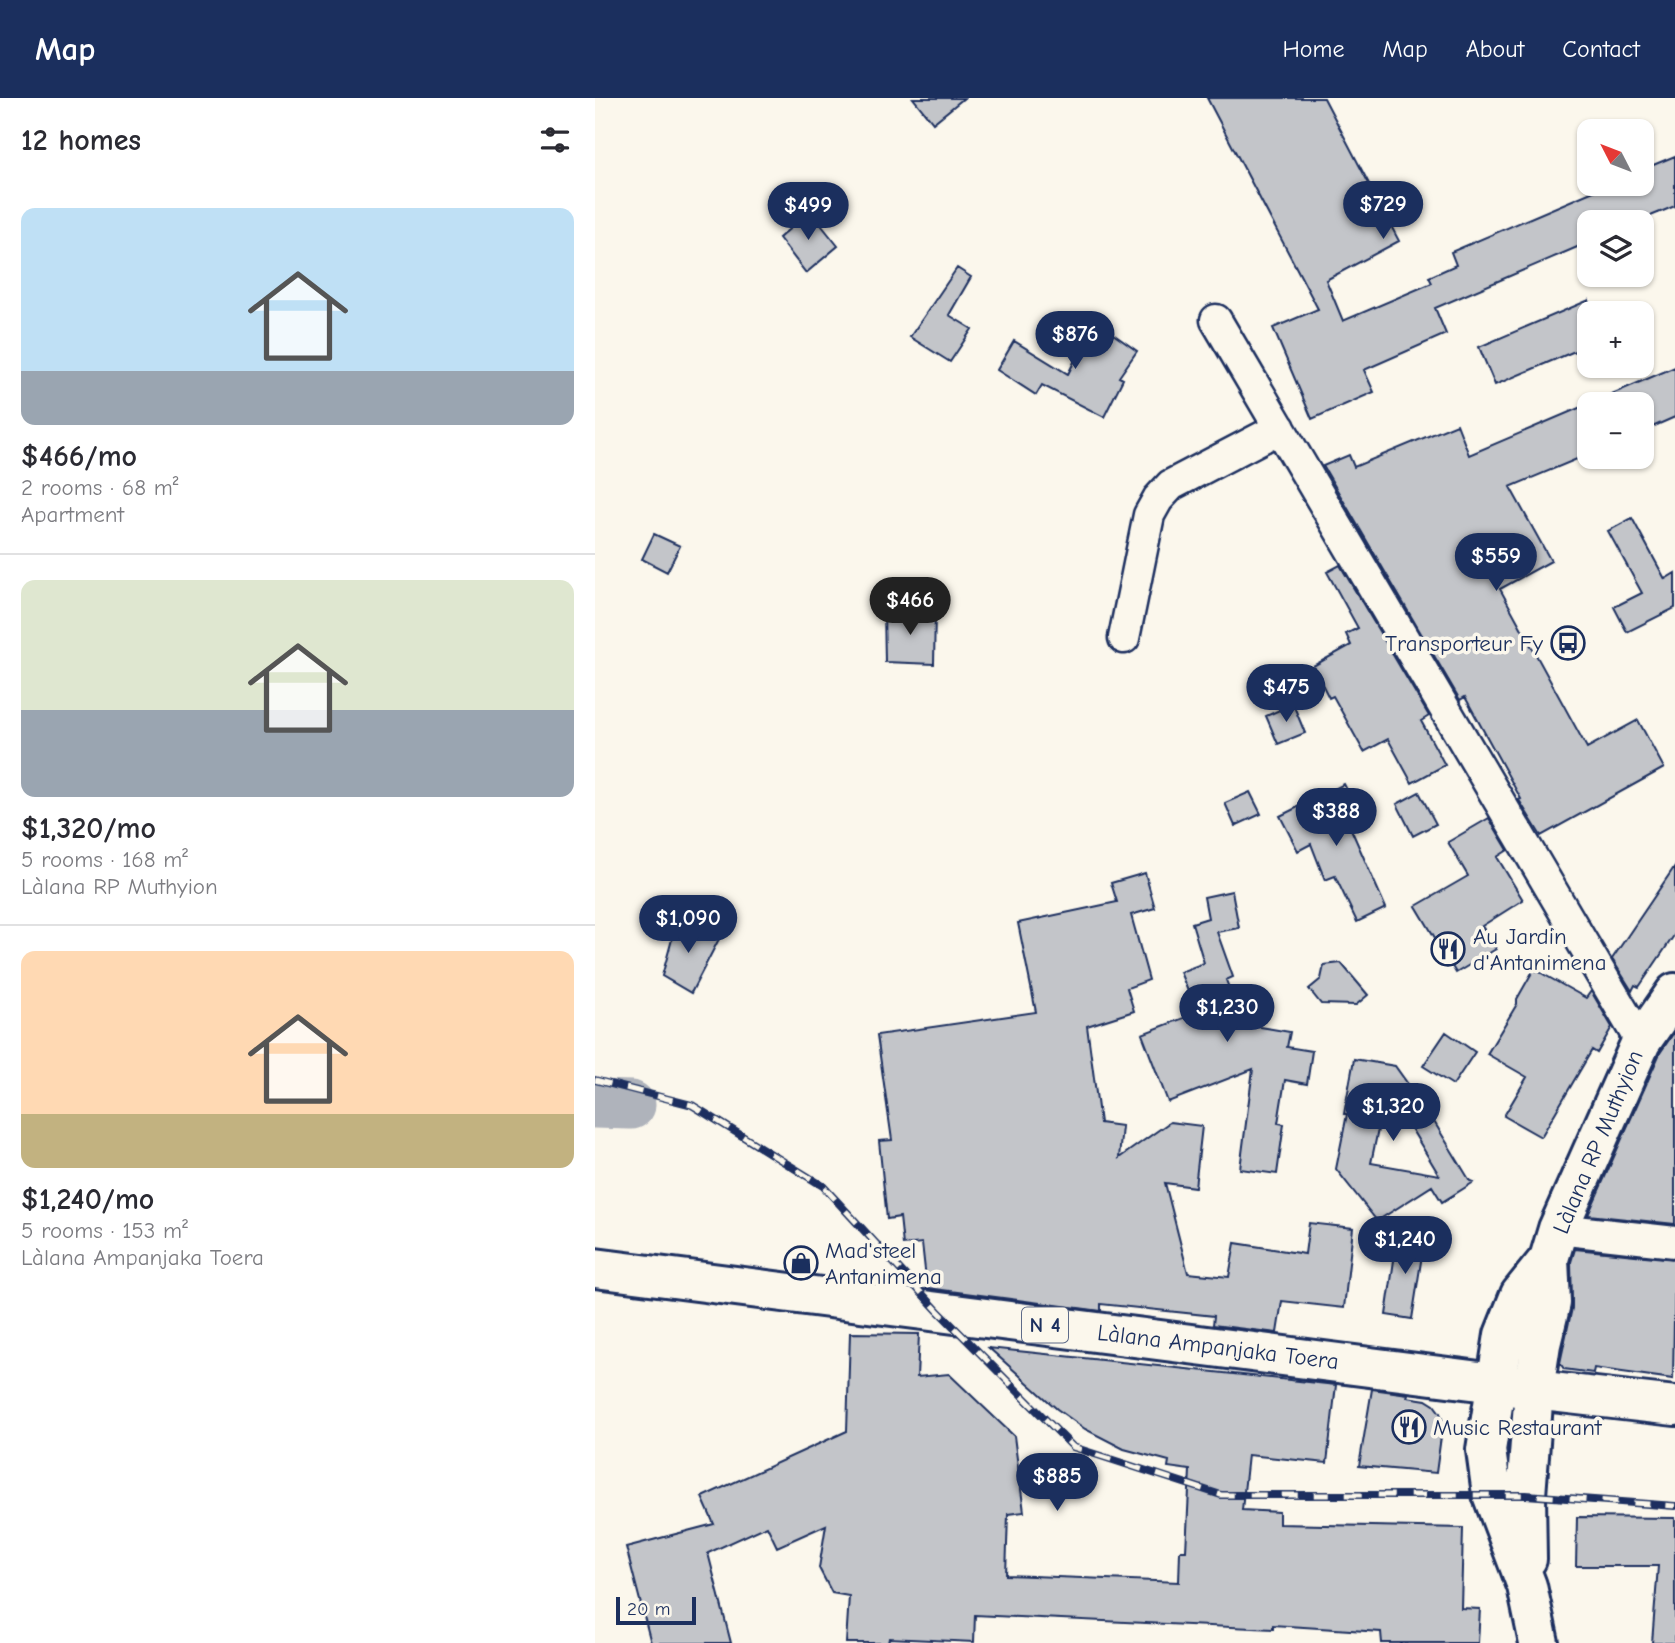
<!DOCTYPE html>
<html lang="en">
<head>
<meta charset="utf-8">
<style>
	body { margin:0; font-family:"Comic Neue",sans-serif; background:#f7f7f7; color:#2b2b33; height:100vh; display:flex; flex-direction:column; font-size:26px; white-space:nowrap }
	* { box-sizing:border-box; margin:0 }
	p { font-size:23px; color:#7c7c81 }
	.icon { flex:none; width:38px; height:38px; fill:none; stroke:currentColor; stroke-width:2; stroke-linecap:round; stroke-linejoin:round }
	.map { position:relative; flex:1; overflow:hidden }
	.panel { display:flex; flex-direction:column; background:#fff; width:595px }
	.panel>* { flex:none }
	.needle { width:46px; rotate:312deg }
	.tools { position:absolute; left:982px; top:21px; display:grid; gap:14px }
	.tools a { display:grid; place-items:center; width:77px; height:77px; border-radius:14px; background:#fff; box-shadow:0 2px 5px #0004; font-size:35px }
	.scale { position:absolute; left:21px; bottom:18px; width:80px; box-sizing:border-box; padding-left:7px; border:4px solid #1b2f5e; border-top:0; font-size:19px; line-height:24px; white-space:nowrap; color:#1b2f5e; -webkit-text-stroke:5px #fbf7ec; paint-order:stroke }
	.price { position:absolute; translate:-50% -60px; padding:0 16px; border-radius:24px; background:#1b2f5e; color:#fff; font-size:23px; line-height:46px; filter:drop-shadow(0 2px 4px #0008) }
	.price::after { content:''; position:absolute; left:50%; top:42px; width:21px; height:16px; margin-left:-10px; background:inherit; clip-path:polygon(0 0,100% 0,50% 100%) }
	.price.current { background:#222; color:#fff }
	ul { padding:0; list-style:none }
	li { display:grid; align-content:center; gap:14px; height:371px; padding:0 21px }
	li+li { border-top:2px solid #e1e1e2 }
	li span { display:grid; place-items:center; height:217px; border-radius:14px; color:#555 }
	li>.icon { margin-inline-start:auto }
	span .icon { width:126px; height:126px; fill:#fffc; stroke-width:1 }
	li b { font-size:30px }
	h2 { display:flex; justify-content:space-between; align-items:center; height:84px; padding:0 21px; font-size:30px }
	header { display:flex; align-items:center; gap:42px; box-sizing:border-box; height:98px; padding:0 35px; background:#1b2f5e; color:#fff }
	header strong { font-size:33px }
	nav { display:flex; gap:38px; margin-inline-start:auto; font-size:24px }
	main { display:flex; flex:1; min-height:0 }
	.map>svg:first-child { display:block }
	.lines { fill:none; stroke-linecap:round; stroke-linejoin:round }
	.river { stroke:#afb3bb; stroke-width:49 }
	.building { fill:#c3c5c9; stroke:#1b2f5e; stroke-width:2; fill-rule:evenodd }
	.street-casing { stroke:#1b2f5e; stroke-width:35 }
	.secondary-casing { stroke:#1b2f5e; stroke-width:44 }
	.primary-casing { stroke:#1b2f5e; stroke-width:44 }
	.street { stroke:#fbf7ec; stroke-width:30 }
	.secondary { stroke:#fbf7ec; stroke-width:38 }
	.primary { stroke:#fbf7ec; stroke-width:38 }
	.rail-casing { stroke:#1b2f5e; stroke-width:8 }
	.rail { stroke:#fbf7ec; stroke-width:5; stroke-dasharray:16; stroke-linecap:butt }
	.labels { text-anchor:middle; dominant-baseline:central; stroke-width:7; stroke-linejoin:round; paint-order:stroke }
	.shield { fill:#fbf7ec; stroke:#5e6b89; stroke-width:2 }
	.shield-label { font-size:21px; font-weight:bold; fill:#1b2f5e }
	.poi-label { font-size:23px; fill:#1b2f5e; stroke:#fbf7ec; text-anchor:start }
	.street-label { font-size:23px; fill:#1b2f5e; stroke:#fbf7ec }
</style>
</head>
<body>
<header>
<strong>Map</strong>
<nav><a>Home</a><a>Map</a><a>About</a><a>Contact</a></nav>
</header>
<main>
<section class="panel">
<h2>12 homes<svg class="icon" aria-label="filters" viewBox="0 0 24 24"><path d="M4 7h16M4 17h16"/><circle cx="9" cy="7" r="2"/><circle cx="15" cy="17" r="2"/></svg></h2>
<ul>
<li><span style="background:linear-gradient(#bfe0f5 75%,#9aa5b1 0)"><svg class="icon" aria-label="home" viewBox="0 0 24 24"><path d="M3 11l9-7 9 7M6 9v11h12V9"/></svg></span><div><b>$466/mo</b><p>2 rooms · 68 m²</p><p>Apartment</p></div></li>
<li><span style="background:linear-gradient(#dfe7d0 60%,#9aa5b1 0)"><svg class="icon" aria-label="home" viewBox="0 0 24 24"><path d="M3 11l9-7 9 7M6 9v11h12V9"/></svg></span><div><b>$1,320/mo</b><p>5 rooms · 168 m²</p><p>Làlana RP Muthyion</p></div></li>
<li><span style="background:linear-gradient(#ffd9b3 75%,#c2b280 0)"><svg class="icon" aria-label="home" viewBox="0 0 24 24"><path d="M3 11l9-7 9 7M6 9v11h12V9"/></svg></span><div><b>$1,240/mo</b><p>5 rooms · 153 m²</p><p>Làlana Ampanjaka Toera</p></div></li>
</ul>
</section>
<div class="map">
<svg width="1080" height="1545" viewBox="0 0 1080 1545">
	<rect width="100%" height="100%" fill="#fbf7ec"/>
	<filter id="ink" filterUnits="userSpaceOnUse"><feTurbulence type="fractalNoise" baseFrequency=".0143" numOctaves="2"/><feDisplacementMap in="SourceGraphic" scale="14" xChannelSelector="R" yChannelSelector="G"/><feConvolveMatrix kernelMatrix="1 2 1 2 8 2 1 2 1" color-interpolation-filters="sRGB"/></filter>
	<g filter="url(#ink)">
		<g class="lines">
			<!-- river -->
			<path class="river" d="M0,1006L36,1007"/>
		</g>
		<!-- building -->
		<path class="building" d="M318,0H369L338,25Z
			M612,0H729L804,143L731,182L748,223L837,185L834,179L861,167L856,154L1015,86H1046V72L1080,58V108L1041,124H994V144L840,210L851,236L769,272L779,294L717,321L678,230L723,211Z
			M215,113L243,148L211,175L184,140Z
			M362,170L376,179L354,217L377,231L355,264L315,239Z
			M994,202V247L900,287L884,249Z
			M504,226L542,253L524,279L528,281L509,319L447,287L441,297L402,272L419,243L473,276L482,258Z
			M1080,269V319L1046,334V306H994V356L915,389L956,463L905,491L992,650L1043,622L1069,670L946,738L924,702L926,701L870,599L865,602L728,368L754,357L759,369L862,326L874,357Z
			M1037,420L1070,481L1080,475V510L1032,534L1019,509L1047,495L1013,433Z
			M59,436L85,448L72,474L47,461Z
			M745,467L834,618L826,623L850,667L817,685L793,641L769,654L738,598L734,600L718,568L756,547L751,536L763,530L732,474Z
			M289,512L340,513L339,566L290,564Z
			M698,606L710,635L683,646L671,618Z
			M749,686L764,716L752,722L791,810L762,824L740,778L730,782L716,746L703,753L685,718Z
			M655,694L666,716L640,728L630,705Z
			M824,694L841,726L818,738L802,706Z
			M894,720L913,752L902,759L928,802L887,828L901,851L861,875L821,808L873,778L853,744Z
			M1080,768V836L1044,889L1040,887L1037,893L1017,861Z
			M550,775L560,810L536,817L554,882L532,890L539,913L492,928L505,1025L527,1028L524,1060L575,1024L607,1028L600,1089L570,1085L593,1175L634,1179L640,1145L710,1156L714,1125L758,1130L749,1210L687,1203L682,1235L618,1227L619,1218L506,1206V1213L332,1190L327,1145L308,1147L305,1119L292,1121L284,1043L297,1042L282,937L441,914L423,825L522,804L516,785Z
			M637,793L644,830L622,834L638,879L631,882L648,926L695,934L692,949L717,953L712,986L690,982L683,1025L689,1026L682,1076L645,1071L658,971L573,1004L547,936L602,915L585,874L609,865L597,825L613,820L609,799Z
			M83,819L124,841L96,895L67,878Z
			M746,865L773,897L761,907L726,906L714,891L726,881L729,867Z
			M939,871L991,900L996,893L1017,929L1002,955L997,952L946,1039L909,1018L932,979L892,956L922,906V901Z
			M1080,933V1126L993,1117L1065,955Z
			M851,934L880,954L858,987L828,968Z
			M759,961L800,968L835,1017L875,1083L879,1084L847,1104L837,1088L782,1123L741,1071L752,1016H749ZM785,1022L814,1027L844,1077L776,1065Z
			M803,1135L830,1138L817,1221L791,1217Z
			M980,1151L1080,1161L1078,1281L999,1270L998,1275L969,1271L965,1265L977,1210L976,1164Z
			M255,1235L324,1236L322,1279L354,1276L419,1338L429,1414L413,1416L411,1477L584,1484L585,1453H591L595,1372L573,1369L574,1363L529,1351L490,1331L462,1311L394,1250L741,1287L732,1365L653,1357L647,1412L684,1414V1426L868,1430L866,1510L885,1511L883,1545H787L786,1534L678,1527V1531L380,1517L379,1544L294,1540L293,1545H251L254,1498L237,1495L224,1470L231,1427L182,1449L172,1428L113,1455L136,1545H56L31,1449L119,1426L107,1399L252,1333Z
			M777,1291L813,1296L812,1299L831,1302L839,1307L845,1315L848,1324L841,1375L764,1368Z
			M982,1419L1080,1420V1545H1057L1063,1468H981Z"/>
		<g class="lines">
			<defs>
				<path id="street" d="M621,222L1046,944
					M529,540L554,417L563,401L576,387L685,330
					M963,1131L1080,1144"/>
				<path id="secondary" d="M932,1461L931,1397L939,1292L946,1246L956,1205L954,1161
					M944,1545L932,1488L897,1396L891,1352L909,1237L925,1197L954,1161L963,1131L1046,944L1080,895"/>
				<path id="primary" d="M0,1170L900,1285L939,1292L1080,1308"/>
			</defs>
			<!-- street casing -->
			<use href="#street" class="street-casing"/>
			<!-- secondary casing -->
			<use href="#secondary" class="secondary-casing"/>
			<!-- primary casing -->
			<use href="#primary" class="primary-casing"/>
			<!-- street -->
			<use href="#street" class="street"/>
			<!-- secondary -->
			<use href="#secondary" class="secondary"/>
			<!-- primary -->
			<use href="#primary" class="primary"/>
			<defs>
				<path id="rail" d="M0,982L97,1007L228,1088L343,1213L478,1349L626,1397H931L1080,1408"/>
			</defs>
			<!-- rail casing -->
			<use href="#rail" class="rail-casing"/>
			<!-- rail -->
			<use href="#rail" class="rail"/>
		</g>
	</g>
	<!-- icons -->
	<defs>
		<symbol id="bus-ring" viewBox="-11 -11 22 22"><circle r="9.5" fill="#fbf7ec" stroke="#1b2f5e" stroke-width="1.5"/><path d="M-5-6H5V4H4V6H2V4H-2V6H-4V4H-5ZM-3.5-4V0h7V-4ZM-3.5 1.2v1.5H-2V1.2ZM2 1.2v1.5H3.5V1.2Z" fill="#1b2f5e"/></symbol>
		<symbol id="restaurant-ring" viewBox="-11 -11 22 22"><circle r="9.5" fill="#fbf7ec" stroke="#1b2f5e" stroke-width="1.5"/><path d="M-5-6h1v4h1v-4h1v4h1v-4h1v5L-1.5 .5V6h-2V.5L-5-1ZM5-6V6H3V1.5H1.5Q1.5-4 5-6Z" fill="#1b2f5e"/></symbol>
		<symbol id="shop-ring" viewBox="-11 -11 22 22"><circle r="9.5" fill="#fbf7ec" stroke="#1b2f5e" stroke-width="1.5"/><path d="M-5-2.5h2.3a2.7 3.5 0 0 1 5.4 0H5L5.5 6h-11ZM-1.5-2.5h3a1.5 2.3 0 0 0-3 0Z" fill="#1b2f5e"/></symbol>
	</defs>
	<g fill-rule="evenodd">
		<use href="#bus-ring" x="954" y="526" width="38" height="38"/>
		<use href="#restaurant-ring" x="834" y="832" width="38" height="38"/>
		<use href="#shop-ring" x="187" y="1146" width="38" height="38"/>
		<use href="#restaurant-ring" x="795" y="1310" width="38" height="38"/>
	</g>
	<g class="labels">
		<!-- shield labels -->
		<rect class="shield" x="427" y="1209.5" width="46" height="35" rx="5"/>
		<g class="shield-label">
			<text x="450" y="1227">N 4</text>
		</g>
		<!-- poi labels -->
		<g class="poi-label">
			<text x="948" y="545" text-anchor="end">Transporteur Fy</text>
			<text x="878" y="838">Au Jardin<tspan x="878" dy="26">d'Antanimena</tspan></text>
			<text x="230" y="1152">Mad'steel<tspan x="230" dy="26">Antanimena</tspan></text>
			<text x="838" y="1329">Music Restaurant</text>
		</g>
		<!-- street labels -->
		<g class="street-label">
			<text transform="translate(1003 1044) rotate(-67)">Làlana RP Muthyion</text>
			<text transform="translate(623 1249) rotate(7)">Làlana Ampanjaka Toera</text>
		</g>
	</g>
</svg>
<div class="tools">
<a><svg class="needle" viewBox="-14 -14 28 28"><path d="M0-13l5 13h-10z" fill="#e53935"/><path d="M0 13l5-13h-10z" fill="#7c7c81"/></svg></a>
<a><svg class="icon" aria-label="layers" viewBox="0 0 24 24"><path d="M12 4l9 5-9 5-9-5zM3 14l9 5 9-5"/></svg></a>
<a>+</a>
<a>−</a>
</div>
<div class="scale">20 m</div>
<b class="price" style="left:788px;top:143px">$729</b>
<b class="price" style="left:213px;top:144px">$499</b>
<b class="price" style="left:480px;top:273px">$876</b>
<b class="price" style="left:901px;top:495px">$559</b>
<b class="price current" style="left:315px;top:539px">$466</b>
<b class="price" style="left:691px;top:626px">$475</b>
<b class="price" style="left:741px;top:750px">$388</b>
<b class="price" style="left:93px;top:857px">$1,090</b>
<b class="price" style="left:632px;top:946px">$1,230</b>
<b class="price" style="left:798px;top:1045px">$1,320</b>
<b class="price" style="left:810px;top:1178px">$1,240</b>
<b class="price" style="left:462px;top:1415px">$885</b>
</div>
</main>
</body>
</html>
